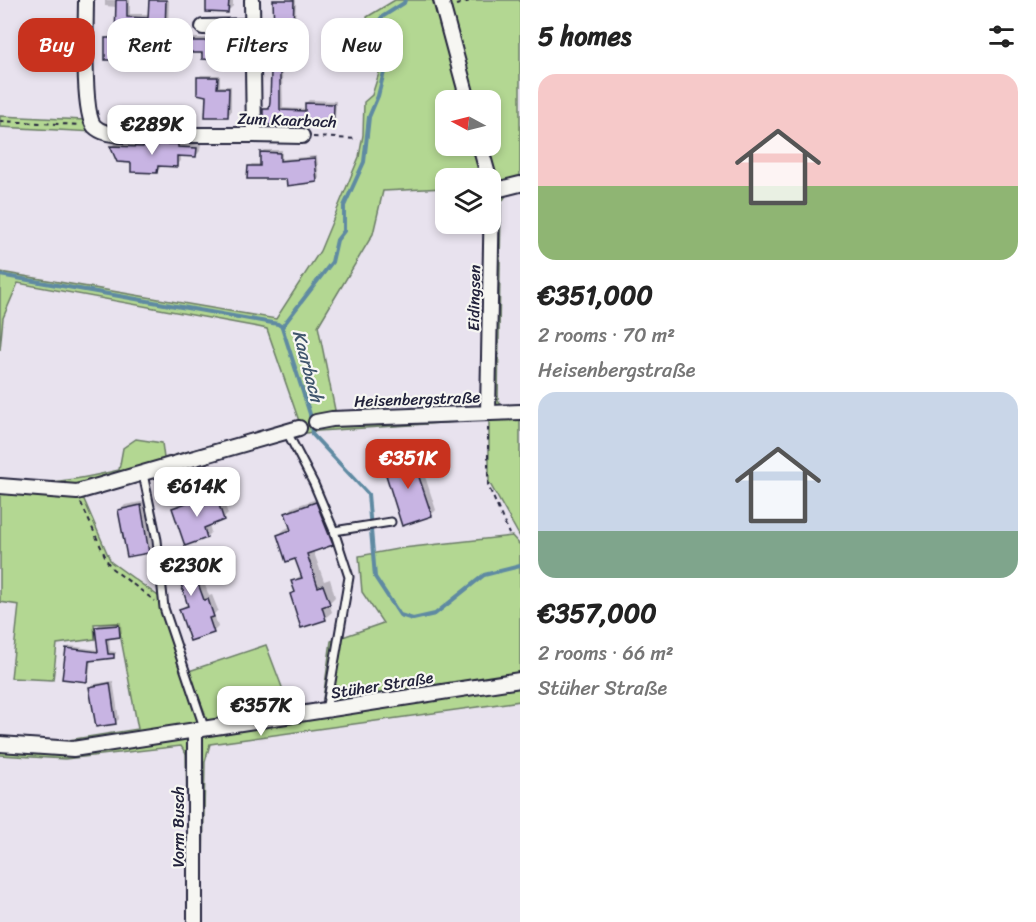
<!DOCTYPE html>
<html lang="en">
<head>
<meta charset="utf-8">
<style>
	body { margin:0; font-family:Sriracha,sans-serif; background:#f6f6f6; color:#222; height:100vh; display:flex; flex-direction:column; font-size:22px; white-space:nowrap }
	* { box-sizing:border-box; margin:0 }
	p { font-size:20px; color:#767676 }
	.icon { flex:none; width:33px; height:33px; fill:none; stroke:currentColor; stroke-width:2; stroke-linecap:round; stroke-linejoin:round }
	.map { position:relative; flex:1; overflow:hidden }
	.sheet { display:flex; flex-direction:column; background:#fff; width:516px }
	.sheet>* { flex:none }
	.banner { position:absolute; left:18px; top:18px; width:411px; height:54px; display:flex; gap:12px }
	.needle { width:39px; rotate:277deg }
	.tools { position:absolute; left:435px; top:90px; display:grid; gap:12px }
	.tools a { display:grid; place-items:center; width:66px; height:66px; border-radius:12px; background:#fff; box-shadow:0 3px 9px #0003; font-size:30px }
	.price { position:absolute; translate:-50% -51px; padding:0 14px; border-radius:12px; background:#fff; color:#222; font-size:20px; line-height:39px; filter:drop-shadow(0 2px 3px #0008) }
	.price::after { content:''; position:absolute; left:50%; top:36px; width:18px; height:14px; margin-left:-9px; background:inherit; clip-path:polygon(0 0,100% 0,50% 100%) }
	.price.current { background:#c8321e; color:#fff }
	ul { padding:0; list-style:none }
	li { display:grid; align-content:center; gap:12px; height:318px; padding:0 18px }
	li span { display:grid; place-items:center; height:186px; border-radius:18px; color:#555 }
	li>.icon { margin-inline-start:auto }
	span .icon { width:108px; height:108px; fill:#fffc; stroke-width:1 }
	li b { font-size:26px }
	h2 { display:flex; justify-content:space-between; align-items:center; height:72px; padding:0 18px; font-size:26px }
	.pill { padding:0 21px; border-radius:18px; background:#fff; box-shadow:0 3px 9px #0003; font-size:21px; line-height:54px }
	.pill.current { background:#c8321e; color:#fff }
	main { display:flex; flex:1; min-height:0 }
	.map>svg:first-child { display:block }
	.green { fill:#b3d792; stroke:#6a7c66; stroke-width:1.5; fill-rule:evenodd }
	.shadow { fill:#0003 }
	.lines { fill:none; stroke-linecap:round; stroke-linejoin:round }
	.stream { stroke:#5e8aa2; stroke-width:4 }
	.building { fill:#c8b4e3; stroke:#22223b; stroke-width:1.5 }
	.service-casing { stroke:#22223b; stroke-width:11 }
	.minor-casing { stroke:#22223b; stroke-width:18 }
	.path { stroke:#22223b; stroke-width:2; stroke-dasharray:4.5 4.5; stroke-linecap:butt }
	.service { stroke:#f6f6f2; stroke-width:7 }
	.minor { stroke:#f6f6f2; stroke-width:14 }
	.labels { text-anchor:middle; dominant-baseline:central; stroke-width:4.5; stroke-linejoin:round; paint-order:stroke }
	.street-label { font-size:16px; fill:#22223b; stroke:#f6f6f2 }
	.water-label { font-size:18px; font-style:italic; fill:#40566e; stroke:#f6f6f2 }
</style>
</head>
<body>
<main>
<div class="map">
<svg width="520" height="922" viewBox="0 0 520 922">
	<rect width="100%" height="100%" fill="#e8e2ee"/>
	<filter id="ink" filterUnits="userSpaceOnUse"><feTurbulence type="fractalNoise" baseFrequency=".0167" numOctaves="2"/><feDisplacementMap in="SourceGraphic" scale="12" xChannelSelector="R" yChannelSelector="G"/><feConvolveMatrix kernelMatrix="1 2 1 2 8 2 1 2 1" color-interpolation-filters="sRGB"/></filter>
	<g filter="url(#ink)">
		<!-- green -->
		<path class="green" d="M395,0H520V188L509,191L501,203L498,401L504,408L520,407V537L489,482V420L318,431L295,435L82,495L111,562L165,601L189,671L266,645L291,711L327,705L323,699L331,641L383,623L362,592L359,556L403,548L512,536L520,545V701L210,744L205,762L202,922H189L186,754L181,746L65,759L0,755V737L56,742L138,729L118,623L94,624L95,639L57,644L53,680L11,678L19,605L0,602V479C48,485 72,481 119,470L123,448L136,439L162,443L164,458L299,421L267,329L258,327L18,283L3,318L0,350V272L276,319L320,251L359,157L363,135L364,102L372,95L380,70L370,41L367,17ZM446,100H490V146H446ZM446,178H490L483,402L476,409L336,415L318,326L373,234L383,191L445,188ZM189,672L205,713L196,714L183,675Z
			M0,116L84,120L94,132L0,127Z"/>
		<!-- shadow -->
		<path class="shadow" d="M105,0H130V14H150V0H169L168,29H182L181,37L188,38H237V56L233,60L204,52L167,50V55L163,59H159L154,66L107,39L110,35H117V7L105,6Z
			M208,0H233V6L228,11Z
			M275,0H296L295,22L293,25Z
			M276,70H282L283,108L306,109V103L309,100L336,101L335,122L332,125L318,119L282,118L279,124L264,109L271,107L273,72Z
			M201,75H220V86H231V112L228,115L207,95L198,78Z
			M149,140H182V143L201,144L200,151L196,156L181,155V161L176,166L162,165L157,172L133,161L112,146L116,142L146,143Z
			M264,150H282V159L317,156L319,178L316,181L288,178L249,166L252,164H261V153Z
			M415,446L436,510L431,515L387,476L397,469L393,457L398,451Z
			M219,489L228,514L223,519L209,524L211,532L206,537L173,508L178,504Z
			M322,497L338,537L332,543L313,550L324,581L330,579L335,597L329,603L332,612L325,618L292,594L296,590L293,582L302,574L296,557L278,535L285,529L291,526L287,513L293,507Z
			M146,501L154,546L149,551L120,510L125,505Z
			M197,549L204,567L200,571L209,596L212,595L218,610L214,614L218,627L213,632L180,609L189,603L181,579L167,563L172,558Z
			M121,622L122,633L119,636L109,637L110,651L116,652V653L113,657L91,659L89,677L86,680L67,649L70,646L99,650L97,627L100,624Z
			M113,681L119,719L115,723L90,687L94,684Z"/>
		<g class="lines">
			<!-- stream -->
			<path class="stream" d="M405,0L404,3L382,17L376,25L375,43L385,68L378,96L369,117L364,162L344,206V231L337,240L332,262L282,327L310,414L312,434L368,494L375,577L400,615L413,619L435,614L484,575L520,566
				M0,275L278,324L282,327"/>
		</g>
		<!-- building -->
		<path class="building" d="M116,0H127V17L148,18L149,0H166L165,32H179L178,40L184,41H234V61L202,59V53H192V52L164,51V61H157L154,67H140V60H105V38H115Z
			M206,0H229L228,13L206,12Z
			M273,0H294L293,27H274Z
			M271,72H280V110L305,111V103L334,104L333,127L316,126V121L280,119V125H263V109H269L270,101Z
			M197,77H218L217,88H229L228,117H205L206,96L197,94Z
			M143,144H178V147L197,148L196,157L177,156V167L158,166L157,173L131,172V163L117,162L110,146L143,147Z
			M260,152L280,153V161L315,158L317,182L287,186L286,179H247L248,166H260Z
			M410,450L432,516L402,526L386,475L397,472L391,456Z
			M215,493L224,520L204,528L207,538L185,546L172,508Z
			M316,502L333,545L307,554L318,587L323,585L330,604L322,607L326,620L301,628L290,594L295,592L291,581L302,578L295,559L286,562L277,535L291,530L285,513Z
			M141,505L149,553L127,557L118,510Z
			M192,553L200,573L195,575L204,600L208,599L214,617L209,618L214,633L190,641L179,609L188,606L180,581L170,584L165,563Z
			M119,625L120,637L106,639L108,654H114V658L89,661L87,682L62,679L66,648L98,652L95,627Z
			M110,683L116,724L96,727L89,687Z"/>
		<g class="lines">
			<defs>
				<path id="service" d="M287,432L314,484L334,531L349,577L326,711
					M143,474L157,540L164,608L205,730
					M334,531L391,522"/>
				<path id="minor" d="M86,0C86,23 82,111 94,126C101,133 111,134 120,135H254L302,136
					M252,0L254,135
					M441,0L468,100
					M203,27L253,26
					M480,146L489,178
					M492,191L520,184
					M488,413L492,191L490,185
					M316,422L332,419L520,412
					M0,486L77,492L299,428
					M0,744L73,749L520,680
					M195,922V732"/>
			</defs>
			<!-- service casing -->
			<use href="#service" class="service-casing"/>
			<!-- minor casing -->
			<use href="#minor" class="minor-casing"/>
			<!-- path -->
			<path class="path" d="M456,5L473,0
				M0,121L80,125
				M313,137L358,139
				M488,427V485L509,534
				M81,503L110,567L155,601"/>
			<!-- service -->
			<use href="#service" class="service"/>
			<!-- minor -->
			<use href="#minor" class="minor"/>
		</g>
	</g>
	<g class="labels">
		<!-- street labels -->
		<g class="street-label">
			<text transform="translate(287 120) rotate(2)">Zum Kaarbach</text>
			<text transform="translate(474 298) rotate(-89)">Eidingsen</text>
			<text transform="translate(417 399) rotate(-2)">Heisenbergstraße</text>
			<text transform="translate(382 685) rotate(-9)">Stüher Straße</text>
			<text transform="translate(178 827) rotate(-90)">Vorm Busch</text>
		</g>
		<!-- water labels -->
		<g class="water-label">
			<text transform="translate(308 366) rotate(75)">Kaarbach</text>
		</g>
	</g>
</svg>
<div class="tools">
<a><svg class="needle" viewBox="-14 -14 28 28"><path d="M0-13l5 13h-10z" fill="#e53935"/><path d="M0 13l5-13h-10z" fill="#767676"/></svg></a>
<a><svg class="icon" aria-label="layers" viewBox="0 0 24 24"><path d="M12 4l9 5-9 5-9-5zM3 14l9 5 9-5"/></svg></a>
</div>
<b class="price" style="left:152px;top:156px">€289K</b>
<b class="price current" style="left:408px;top:490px">€351K</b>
<b class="price" style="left:197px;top:518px">€614K</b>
<b class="price" style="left:191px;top:597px">€230K</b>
<b class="price" style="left:261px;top:737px">€357K</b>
<div class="banner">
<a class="pill current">Buy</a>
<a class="pill">Rent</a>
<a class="pill">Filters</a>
<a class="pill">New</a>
</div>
</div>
<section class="sheet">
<h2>5 homes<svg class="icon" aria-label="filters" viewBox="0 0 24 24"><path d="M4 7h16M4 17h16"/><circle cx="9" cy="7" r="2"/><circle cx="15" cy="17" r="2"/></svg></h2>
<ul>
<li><span style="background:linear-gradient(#f6c9c9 60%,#8fb573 0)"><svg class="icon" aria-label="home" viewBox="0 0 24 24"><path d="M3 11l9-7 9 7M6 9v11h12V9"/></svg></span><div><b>€351,000</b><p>2 rooms · 70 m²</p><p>Heisenbergstraße</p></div></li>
<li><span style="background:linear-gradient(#c9d6e8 75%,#7fa58c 0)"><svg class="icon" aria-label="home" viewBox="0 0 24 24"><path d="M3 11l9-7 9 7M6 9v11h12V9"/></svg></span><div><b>€357,000</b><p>2 rooms · 66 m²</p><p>Stüher Straße</p></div></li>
</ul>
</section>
</main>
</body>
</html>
